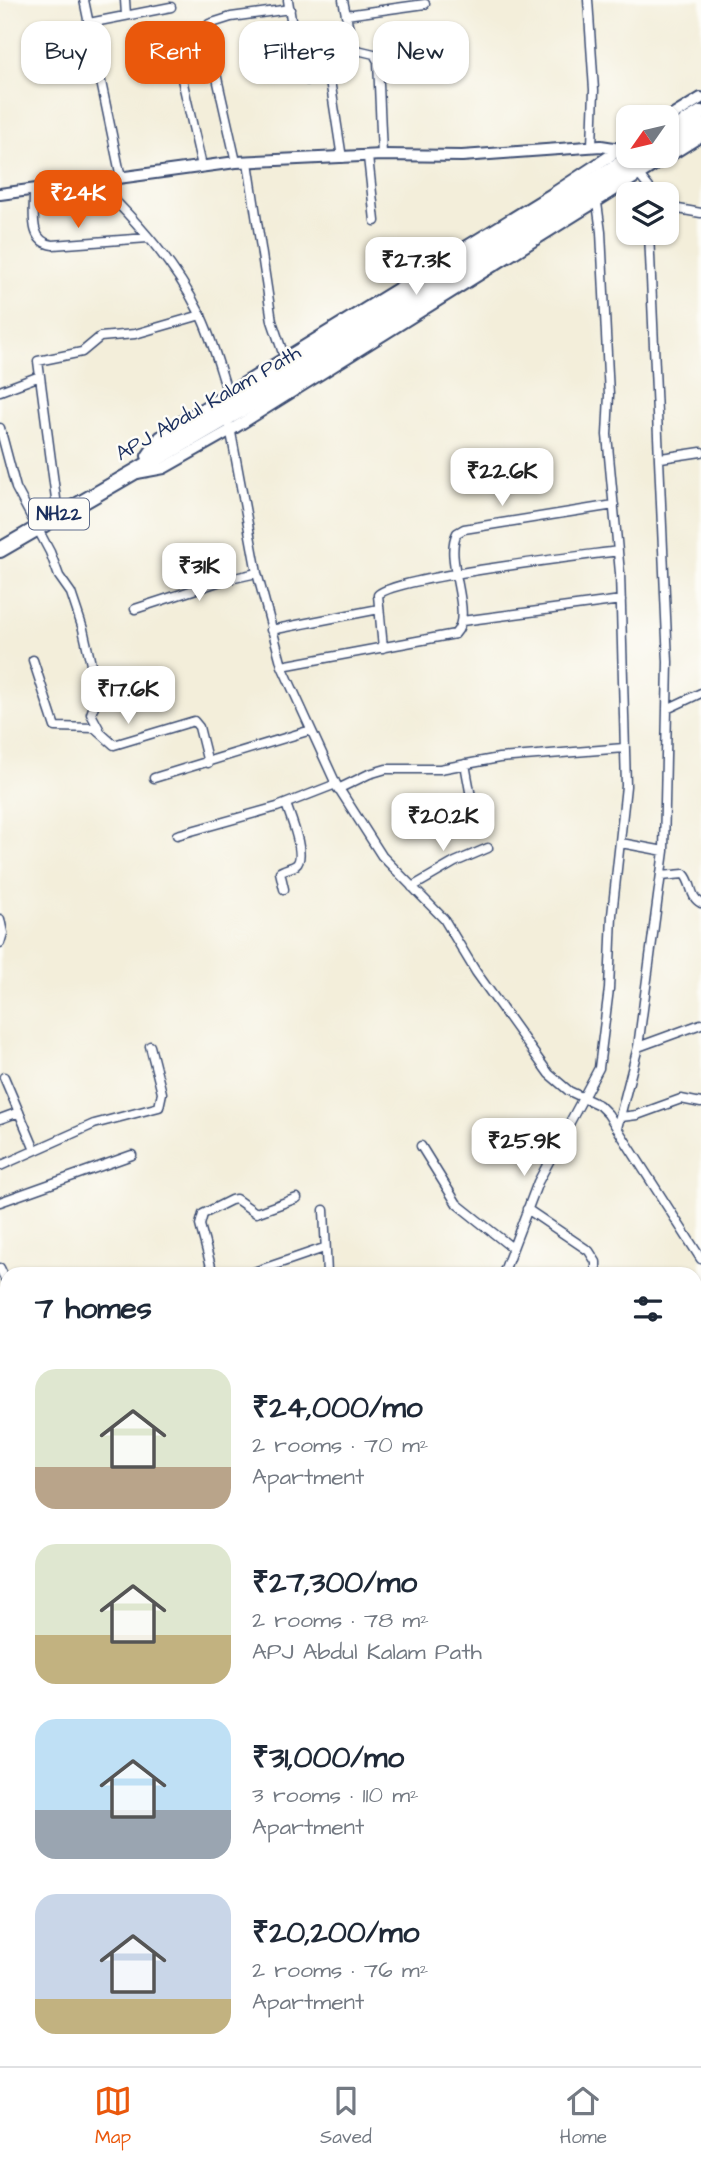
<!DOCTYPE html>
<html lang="en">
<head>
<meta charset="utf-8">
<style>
	body { margin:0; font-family:"Architects Daughter",sans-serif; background:#f6f6f7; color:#1f2937; height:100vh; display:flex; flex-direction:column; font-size:26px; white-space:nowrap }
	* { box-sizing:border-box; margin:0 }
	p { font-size:23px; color:#747a83 }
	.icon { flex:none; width:38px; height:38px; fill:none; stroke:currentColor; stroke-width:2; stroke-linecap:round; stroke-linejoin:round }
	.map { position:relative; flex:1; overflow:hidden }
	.drawer { position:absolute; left:0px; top:1267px; width:702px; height:800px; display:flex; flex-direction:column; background:#fff; border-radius:21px 21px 0 0; box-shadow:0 2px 5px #0004 }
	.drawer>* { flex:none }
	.top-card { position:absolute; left:21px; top:21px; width:660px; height:63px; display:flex; gap:14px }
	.needle { width:46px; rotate:236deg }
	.fabs { position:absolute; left:616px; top:105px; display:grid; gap:14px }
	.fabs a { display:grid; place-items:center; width:63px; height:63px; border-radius:14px; background:#fff; box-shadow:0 2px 5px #0004; font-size:35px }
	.price { position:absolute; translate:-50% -60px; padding:0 16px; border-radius:14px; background:#fff; color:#222; font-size:23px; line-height:46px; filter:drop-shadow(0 2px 4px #0008) }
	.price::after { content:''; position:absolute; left:50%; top:42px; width:21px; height:16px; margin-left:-10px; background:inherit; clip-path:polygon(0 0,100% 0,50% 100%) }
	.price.on { background:#ea580c; color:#fff }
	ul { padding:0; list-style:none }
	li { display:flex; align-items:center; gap:21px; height:175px; padding:0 35px }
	li span { display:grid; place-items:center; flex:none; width:196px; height:140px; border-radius:21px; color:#555 }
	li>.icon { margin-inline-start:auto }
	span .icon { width:84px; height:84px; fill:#fffc; stroke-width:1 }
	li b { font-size:30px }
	h2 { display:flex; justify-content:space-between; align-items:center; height:84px; padding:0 35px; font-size:30px }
	.pill { padding:0 24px; border-radius:21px; background:#fff; box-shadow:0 2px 5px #0004; font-size:24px; line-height:63px }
	.pill.on { background:#ea580c; color:#fff }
	.dock { display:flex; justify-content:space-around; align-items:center; height:98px; border-top:2px solid #e0e1e3; background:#fff; font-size:19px; color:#747a83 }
	.dock a { display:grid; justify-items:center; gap:4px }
	.dock .on { color:#ea580c }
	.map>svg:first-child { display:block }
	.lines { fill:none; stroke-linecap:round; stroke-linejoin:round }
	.street-casing { stroke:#3b4c71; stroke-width:11 }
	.secondary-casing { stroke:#3b4c71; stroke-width:14 }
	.highway-casing { stroke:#3b4c71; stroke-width:18 }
	.street { stroke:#fff; stroke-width:8 }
	.secondary { stroke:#fff; stroke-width:10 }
	.highway { stroke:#fff; stroke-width:14 }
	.labels { text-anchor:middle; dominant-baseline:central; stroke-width:5; stroke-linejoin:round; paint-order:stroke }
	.shield { fill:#fdfcf7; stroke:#5f6c8c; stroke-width:2 }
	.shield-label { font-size:19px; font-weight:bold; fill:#1b2f5e }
	.street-label { font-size:21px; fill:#1b2f5e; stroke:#fdfcf7 }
</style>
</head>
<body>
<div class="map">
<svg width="701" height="2066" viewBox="0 0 701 2066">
	<rect width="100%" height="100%" fill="#fdfcf7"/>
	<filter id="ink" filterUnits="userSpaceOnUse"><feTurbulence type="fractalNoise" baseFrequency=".0143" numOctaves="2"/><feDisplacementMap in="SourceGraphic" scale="14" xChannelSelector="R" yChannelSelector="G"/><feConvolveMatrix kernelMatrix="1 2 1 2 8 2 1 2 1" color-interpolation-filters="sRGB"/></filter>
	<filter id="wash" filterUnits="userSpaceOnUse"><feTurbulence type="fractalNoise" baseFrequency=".00686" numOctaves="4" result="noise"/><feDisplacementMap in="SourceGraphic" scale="28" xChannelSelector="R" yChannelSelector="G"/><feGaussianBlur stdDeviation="1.57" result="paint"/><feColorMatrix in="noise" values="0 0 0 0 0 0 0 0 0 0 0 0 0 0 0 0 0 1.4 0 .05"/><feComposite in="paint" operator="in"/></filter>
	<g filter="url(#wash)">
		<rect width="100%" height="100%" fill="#f3eeda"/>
	</g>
	<g filter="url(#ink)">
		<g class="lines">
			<defs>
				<path id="street" d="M84,0L121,178
					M125,0L126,15
					M288,0L300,78L307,80L321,75L330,80L342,158
					M343,0L353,49L374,54L378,61L382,155
					M588,0L594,90L592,146
					M346,15L425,4
					M89,23L171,7
					M173,40L202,166
					M368,157L375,221
					M236,162L206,29L209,24L231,17L290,9
					M248,162L272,321L285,359
					M639,175L654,194
					M95,181C134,218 175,263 199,312C212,338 219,366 228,394
					M34,189C35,210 27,242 53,245L148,238
					M667,207L701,213
					M649,233L668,662L664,851
					M0,391L40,376
					M230,427L257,573L282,666L336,784L382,856L444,919L476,972L549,1074L569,1091L599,1105L608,1114L701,1259
					M0,428L16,488L50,552L59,576L71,593L83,629L98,695L91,714L99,729
					M661,458L701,452
					M58,514L38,361L82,352L100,337L135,334L201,315
					M135,609L221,581L257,573
					M462,621L621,600
					M271,630L379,609
					M383,648L378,595C395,577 582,556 618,551
					M33,660L55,727L95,728L114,745L194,721L199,727L208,763
					M282,666L455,634C475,614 443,560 457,533L464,529L614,505
					M667,709L701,693
					M465,764L473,808
					M154,778L311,730
					M338,789L369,774L386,769H440L499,758L624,748
					M177,835L277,807L336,784
					M661,876L684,874C693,883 689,897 701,903
					M412,887L455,862L488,848
					M284,889L280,872C284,869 292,868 296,865C307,856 290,816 286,804
					M0,919L3,933L0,943
					M638,1047L701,1024
					M4,1077L35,1150
					M621,1117L637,1115L681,1099L701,1103
					M0,1119L19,1112
					M617,1128L638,1047L664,851L621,843
					M421,1146L457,1204L511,1247
					M0,1166L94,1124L159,1107L162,1093L150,1046
					M0,1202L132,1155
					M527,1209L589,1251L596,1262V1274
					M324,1210L327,1274
					M0,1268L7,1283
					M213,1274L200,1225L203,1214L231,1200L236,1199L256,1213L297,1198
					M248,1274L324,1248
					M503,1274L538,1182L599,1068L609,989L612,915L626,786L620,573L607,435L609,395L601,232L597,203
					M0,1301L7,1297
					M695,1348L701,1345
					M0,1352L7,1348
					M0,1487L7,1520
					M0,1623L7,1619
					M695,1676L701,1679
					M0,1696L7,1691
					M0,1786L7,1781"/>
				<path id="secondary" d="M667,119L701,98
					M0,194L236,162L382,155L462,156L601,146L620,149L631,163
					M147,456L160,437L179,423L555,192L628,144
					M137,473L164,468L231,430L701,136"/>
				<path id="highway" d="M667,134L701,113
					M667,146L701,125
					M159,448L633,156
					M0,550L267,395L652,156"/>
			</defs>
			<!-- street casing -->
			<use href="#street" class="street-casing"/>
			<!-- secondary casing -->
			<use href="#secondary" class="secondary-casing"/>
			<!-- highway casing -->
			<use href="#highway" class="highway-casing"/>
			<!-- street -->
			<use href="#street" class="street"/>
			<!-- secondary -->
			<use href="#secondary" class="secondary"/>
			<!-- highway -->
			<use href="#highway" class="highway"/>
		</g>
	</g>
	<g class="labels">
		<!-- shield labels -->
		<rect class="shield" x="29" y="498.5" width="60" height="31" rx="5"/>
		<g class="shield-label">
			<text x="59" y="514">NH22</text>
		</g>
		<!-- street labels -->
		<g class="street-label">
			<text transform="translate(208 403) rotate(-30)">APJ Abdul Kalam Path</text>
		</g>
	</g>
</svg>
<div class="fabs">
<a><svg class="needle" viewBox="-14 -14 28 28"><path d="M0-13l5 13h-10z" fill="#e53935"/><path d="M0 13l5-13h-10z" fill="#747a83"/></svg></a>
<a><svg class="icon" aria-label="layers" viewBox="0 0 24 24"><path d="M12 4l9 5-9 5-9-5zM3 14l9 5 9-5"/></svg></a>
</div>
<b class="price on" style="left:78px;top:230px">₹24K</b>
<b class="price" style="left:416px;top:297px">₹27.3K</b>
<b class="price" style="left:502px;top:508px">₹22.6K</b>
<b class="price" style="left:199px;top:603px">₹31K</b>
<b class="price" style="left:128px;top:726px">₹17.6K</b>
<b class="price" style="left:443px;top:853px">₹20.2K</b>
<b class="price" style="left:524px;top:1178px">₹25.9K</b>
<div class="top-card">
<a class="pill">Buy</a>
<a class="pill on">Rent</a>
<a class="pill">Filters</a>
<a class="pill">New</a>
</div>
<section class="drawer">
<h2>7 homes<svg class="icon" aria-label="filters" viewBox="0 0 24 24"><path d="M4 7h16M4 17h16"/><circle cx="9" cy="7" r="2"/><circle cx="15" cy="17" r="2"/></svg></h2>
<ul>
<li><span style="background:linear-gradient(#dfe7d0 70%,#b9a48a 0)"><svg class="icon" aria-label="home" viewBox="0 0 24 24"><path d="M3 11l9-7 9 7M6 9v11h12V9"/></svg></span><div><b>₹24,000/mo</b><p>2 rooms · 70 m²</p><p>Apartment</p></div></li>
<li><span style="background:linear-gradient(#dfe7d0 65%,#c2b280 0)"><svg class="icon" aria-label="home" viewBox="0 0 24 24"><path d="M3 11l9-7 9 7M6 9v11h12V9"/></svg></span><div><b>₹27,300/mo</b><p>2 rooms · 78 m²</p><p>APJ Abdul Kalam Path</p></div></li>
<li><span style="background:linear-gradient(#bfe0f5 65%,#9aa5b1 0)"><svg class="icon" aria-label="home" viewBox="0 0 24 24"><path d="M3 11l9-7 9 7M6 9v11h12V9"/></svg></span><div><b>₹31,000/mo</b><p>3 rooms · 110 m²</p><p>Apartment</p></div></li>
<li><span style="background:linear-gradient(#c9d6e8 75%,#c2b280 0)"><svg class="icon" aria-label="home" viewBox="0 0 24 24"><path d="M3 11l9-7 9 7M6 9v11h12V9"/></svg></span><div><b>₹20,200/mo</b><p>2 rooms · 76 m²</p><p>Apartment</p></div></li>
</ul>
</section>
</div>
<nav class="dock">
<a class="on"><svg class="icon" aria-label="map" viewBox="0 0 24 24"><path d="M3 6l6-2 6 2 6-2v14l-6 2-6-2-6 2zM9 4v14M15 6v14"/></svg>Map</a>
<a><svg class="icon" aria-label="saved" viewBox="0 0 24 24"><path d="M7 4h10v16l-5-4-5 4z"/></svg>Saved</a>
<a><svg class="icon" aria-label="home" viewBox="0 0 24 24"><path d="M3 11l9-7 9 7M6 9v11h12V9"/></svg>Home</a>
</nav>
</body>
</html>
